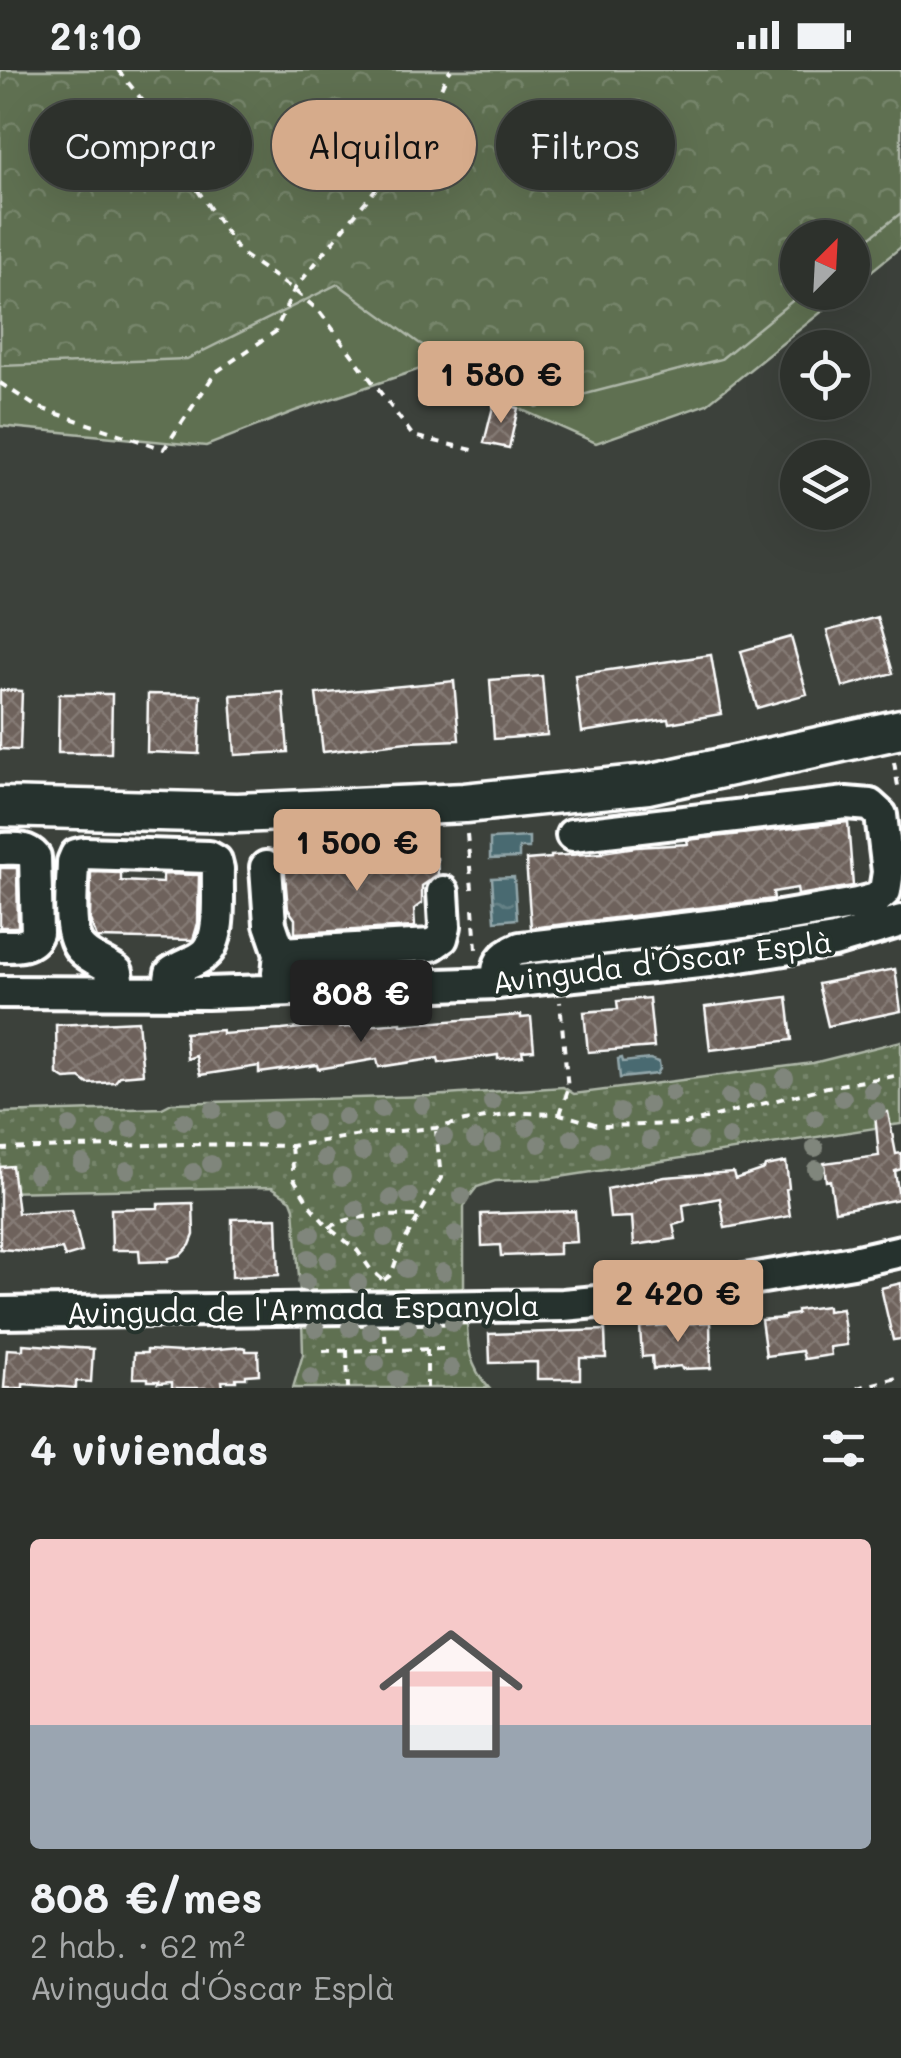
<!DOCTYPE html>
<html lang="es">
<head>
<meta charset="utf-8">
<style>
	body { margin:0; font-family:Mali,sans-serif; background:#353934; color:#f1f3f6; height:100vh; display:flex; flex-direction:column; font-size:38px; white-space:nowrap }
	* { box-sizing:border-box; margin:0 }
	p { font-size:32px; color:#a7a9a9 }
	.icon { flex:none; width:55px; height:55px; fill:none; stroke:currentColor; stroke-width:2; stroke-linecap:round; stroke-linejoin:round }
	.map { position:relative; height:1318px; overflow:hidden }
	.panel { display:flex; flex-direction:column; background:#2d312c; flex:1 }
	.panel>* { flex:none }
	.guide { position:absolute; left:30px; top:30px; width:842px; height:90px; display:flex; gap:20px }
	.needle { width:65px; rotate:24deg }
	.tools { position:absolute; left:780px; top:150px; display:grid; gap:20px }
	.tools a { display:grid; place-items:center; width:90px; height:90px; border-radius:50%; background:#2d312c; box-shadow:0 10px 40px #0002,0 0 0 2px #484c48; font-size:50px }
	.price { position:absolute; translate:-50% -85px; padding:0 22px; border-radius:10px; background:#d6ab8b; color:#111; font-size:32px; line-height:65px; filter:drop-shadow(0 2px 5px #0008) }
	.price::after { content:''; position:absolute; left:50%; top:60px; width:30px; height:22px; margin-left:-15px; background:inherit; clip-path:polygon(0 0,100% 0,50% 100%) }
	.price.current { background:#222; color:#fff }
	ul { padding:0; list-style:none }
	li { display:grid; align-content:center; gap:20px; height:530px; padding:0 30px }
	li span { display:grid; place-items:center; height:310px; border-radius:10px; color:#555 }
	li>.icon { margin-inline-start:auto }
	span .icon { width:180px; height:180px; fill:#fffc; stroke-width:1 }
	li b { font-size:42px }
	h2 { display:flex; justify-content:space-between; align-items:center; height:120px; padding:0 30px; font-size:42px }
	.tag { padding:0 35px; border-radius:45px; background:#2d312c; box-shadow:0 10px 40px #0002,0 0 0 2px #484c48; font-size:35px; line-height:90px }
	.tag.current { background:#d6ab8b; color:#111 }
	.status { display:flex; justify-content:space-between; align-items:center; height:70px; padding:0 50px; background:#2d312c; direction:ltr }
	.status svg { height:28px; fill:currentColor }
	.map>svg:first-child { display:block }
	.grass { fill:#5e6f51; stroke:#aeb7a8; stroke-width:2.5 }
	.forest { fill:url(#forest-crowns); stroke:#aeb7a8; stroke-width:2.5 }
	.park { fill:url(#park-dots); stroke:#aeb7a8; stroke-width:2.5 }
	.water { fill:url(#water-ripples); stroke:#92a6aa; stroke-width:2.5 }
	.building { fill:url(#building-cross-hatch); stroke:#fff; stroke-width:2.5 }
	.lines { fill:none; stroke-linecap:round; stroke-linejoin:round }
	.minor-casing { stroke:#fff; stroke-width:38 }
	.major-casing { stroke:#fff; stroke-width:45 }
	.path { stroke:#fff; stroke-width:4; stroke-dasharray:8 8; stroke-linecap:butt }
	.minor { stroke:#26332d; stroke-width:30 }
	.major { stroke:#26332d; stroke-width:38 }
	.tree { fill:#80867c }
	.labels { text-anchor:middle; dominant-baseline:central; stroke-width:8; stroke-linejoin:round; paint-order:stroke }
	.street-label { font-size:30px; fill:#fff; stroke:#26332d }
</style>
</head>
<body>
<div class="status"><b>21:10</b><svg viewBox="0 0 49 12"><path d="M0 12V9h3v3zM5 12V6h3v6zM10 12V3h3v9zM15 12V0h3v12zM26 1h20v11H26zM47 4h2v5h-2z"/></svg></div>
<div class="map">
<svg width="901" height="1318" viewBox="0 0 901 1318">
	<defs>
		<pattern id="forest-crowns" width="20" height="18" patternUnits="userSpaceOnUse" patternTransform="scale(2.5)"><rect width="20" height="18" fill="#5e6f51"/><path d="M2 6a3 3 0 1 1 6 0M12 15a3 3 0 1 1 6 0" fill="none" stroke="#76856b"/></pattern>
		<pattern id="park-dots" width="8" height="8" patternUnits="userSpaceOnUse" patternTransform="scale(2.5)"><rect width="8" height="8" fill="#5e6f51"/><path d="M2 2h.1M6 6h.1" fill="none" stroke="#76856b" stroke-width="1.8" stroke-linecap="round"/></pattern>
		<pattern id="water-ripples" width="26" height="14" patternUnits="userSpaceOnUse" patternTransform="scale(2.5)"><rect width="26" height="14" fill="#4a6b71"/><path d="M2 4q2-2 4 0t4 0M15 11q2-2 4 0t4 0" fill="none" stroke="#658186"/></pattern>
		<pattern id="building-cross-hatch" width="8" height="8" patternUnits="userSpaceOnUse" patternTransform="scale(2.5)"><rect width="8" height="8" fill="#6e625b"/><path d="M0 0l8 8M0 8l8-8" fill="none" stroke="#847a74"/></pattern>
	</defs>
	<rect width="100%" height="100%" fill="#3c413b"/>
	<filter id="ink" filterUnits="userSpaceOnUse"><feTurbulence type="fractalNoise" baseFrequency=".01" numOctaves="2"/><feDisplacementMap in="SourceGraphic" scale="20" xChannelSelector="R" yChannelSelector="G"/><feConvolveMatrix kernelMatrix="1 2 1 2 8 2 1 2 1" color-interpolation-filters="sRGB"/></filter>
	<g filter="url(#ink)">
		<!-- grass -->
		<path class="grass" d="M0,0H901V177L853,216L852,168H798V222L845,223L707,334L596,373L426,297L295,341L206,376L0,356Z"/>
		<!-- forest -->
		<path class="forest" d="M0,0H901V143L853,181L852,168H798V222L802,223L721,289L536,337L419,273L338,214L187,289L0,296Z"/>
		<!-- park -->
		<path class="park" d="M901,971V1054L547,1109L495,1111L477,1117L470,1126L464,1137V1219L300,1221L294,1138L291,1130L272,1117L0,1122V1043L162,1038L172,1033L431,1026L563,1017L574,1024L813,993Z
			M467,1247C467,1276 469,1296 489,1318H293L303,1284L302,1250Z"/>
		<!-- water -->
		<path class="water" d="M529,767V778H519V788L490,789V769Z
			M514,807L517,849L495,851L492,808Z
			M622,988L623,992L650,989L659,992L660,999L657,1004L620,1008L618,989Z"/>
		<!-- building -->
		<path class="building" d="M494,333L518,338L509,378L484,373Z
			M877,547L893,603L843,617L827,561Z
			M791,567L807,624L757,638L741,581Z
			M711,585L721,644L669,653L668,649L582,662L575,605Z
			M542,606L547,665L494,669L490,610Z
			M454,611L459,670L407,672L323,682L316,624Z
			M0,620L22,621L20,680L0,679Z
			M283,622L288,682L235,685L231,625Z
			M59,624H112L111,683H58Z
			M148,624L201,625L199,684L147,682Z
			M848,752L853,816L798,825L797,818L773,822L774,829L765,830L531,858L526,790L551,788V786L602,783V782L636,777L688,774L687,770Z
			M401,788H437L438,805L422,816V833L414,839L415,857L295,863V849L288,839L284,794L379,793V790Z
			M0,798H17L18,857H0Z
			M91,802L121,803V811L163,813V804L199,805L198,853L193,870L97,868L90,850Z
			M895,899L901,941L828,956L818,914Z
			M787,927L792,970L710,980L705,937Z
			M649,928L654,977L588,982L584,942L618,939L617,931Z
			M521,945V948L531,947L534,980L522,981L523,986L498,989V985L439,993L438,988L379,997L377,989L318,999L317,995L259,1003V996L200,1005L196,986L187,989L185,963L222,960V964L282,960L340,954V958L401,953V955Z
			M138,951L143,1004L120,1006L115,1012L88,1014L80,1008L65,1009L57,1004L56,955Z
			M888,1042L896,1084L901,1083V1099L895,1101L899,1129L835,1141L830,1110L826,1111L824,1093L879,1086L875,1044Z
			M786,1092L789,1118L786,1119L790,1146L725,1158L720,1128L683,1135L685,1152L673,1155L676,1169L634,1175L632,1147L610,1148L607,1119L665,1107L733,1102L735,1109L764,1099L765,1096Z
			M12,1096L18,1143L72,1140L82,1182L65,1187L62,1179L40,1182L0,1179V1097Z
			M193,1133L194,1165L190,1175L181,1185L169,1188L168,1191L140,1192L139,1180H112L111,1139L158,1138V1134Z
			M575,1141L577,1172L559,1173V1184L501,1186L500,1175L482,1176L481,1144Z
			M277,1148L279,1205L232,1207V1149Z
			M901,1213V1269L893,1270L881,1218Z
			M827,1236V1241L842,1239L847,1275L830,1277L831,1285L804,1289L802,1281L766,1286L761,1250L785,1248V1246L797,1244V1240Z
			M710,1252L711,1298L682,1299L681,1296L653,1299L652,1286L642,1287L640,1257Z
			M605,1260L606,1288H580V1309H537V1292L490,1293L489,1264Z
			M23,1274L93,1279L91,1312L76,1311V1318L23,1314V1318H4L7,1279L23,1280Z
			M242,1277L246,1278V1281H258L259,1304L246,1305V1308H236V1311H222L223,1318H172V1312L158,1313L159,1311H148V1308H133L134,1283H147V1280L181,1282Z"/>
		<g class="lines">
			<defs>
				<path id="minor" d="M0,779C13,779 26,776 35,787L37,863C31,878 14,876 0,876
					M266,797L270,854L280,883L278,903
					M280,883L432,875L442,868L445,856L443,822
					M497,913C497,892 501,886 520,878L768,849L857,834L876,829L885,821L888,802L881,745L870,735L846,733L572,765
					M0,922L207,923L497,913L709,891L834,871L901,851
					M120,922L117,902C106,894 91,889 82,880C65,865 73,814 73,792L76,785L84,783L209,787L216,791L218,799C217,822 222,865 207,882C198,892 182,894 171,903L168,922
					M0,1243L563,1235L630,1229L853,1192L901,1181"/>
				<path id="major" d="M0,737L237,743L465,733L648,714L901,659"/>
			</defs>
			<!-- minor casing -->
			<use href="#minor" class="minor-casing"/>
			<!-- major casing -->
			<use href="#major" class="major-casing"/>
			<!-- path -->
			<path class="path" d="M118,0L147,36L174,85L240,183L294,220L320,242L413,366L473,380
				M0,313L37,337L164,379L216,302L275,262L294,220L420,64L447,5L451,0
				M894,692L899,722
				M467,764L472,819
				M473,839L476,879
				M560,1044L568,1020L560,932
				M291,1076L294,1109L311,1137L329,1158L357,1180L371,1200L384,1211
				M0,1079L186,1074L291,1076L374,1063L436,1058L465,1051L521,1043L560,1044L602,1056L685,1054L827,1017L901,1005
				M329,1158C349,1143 395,1146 420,1146
				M384,1210L391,1205L401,1177L441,1108L436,1061
				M385,1264L386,1280
				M427,1279V1318
				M347,1280L348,1318
				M323,1281L449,1279
				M857,1318L901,1307"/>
			<!-- minor -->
			<use href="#minor" class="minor"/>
			<!-- major -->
			<use href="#major" class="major"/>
		</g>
		<!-- trees -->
		<g class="tree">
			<circle cx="785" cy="1008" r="9"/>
			<circle cx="872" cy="1020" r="9"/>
			<circle cx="757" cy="1022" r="9"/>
			<circle cx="672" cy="1023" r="9"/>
			<circle cx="729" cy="1027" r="9"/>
			<circle cx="843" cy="1028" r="9"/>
			<circle cx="492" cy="1032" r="9"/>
			<circle cx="422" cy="1035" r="9"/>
			<circle cx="649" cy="1035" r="9"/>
			<circle cx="381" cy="1039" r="9"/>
			<circle cx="213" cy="1040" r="9"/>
			<circle cx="877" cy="1041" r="9"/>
			<circle cx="620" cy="1042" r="9"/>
			<circle cx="345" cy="1047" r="9"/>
			<circle cx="815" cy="1048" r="9"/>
			<circle cx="272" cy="1050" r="9"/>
			<circle cx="184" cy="1051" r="9"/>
			<circle cx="314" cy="1053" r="9"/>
			<circle cx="70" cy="1056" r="9"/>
			<circle cx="527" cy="1057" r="9"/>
			<circle cx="107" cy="1058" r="9"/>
			<circle cx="131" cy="1059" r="9"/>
			<circle cx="444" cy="1067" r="9"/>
			<circle cx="729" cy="1067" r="9"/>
			<circle cx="572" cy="1068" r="9"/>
			<circle cx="475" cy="1069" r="9"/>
			<circle cx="650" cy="1070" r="9"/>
			<circle cx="698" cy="1071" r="9"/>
			<circle cx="493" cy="1074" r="9"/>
			<circle cx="539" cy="1074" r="9"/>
			<circle cx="815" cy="1078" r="9"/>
			<circle cx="600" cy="1080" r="9"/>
			<circle cx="362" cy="1082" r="9"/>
			<circle cx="397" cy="1084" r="9"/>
			<circle cx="325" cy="1088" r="9"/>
			<circle cx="82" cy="1093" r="9"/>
			<circle cx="211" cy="1094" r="9"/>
			<circle cx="816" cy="1099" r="9"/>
			<circle cx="127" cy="1100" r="9"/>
			<circle cx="193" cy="1102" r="9"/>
			<circle cx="36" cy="1104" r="9"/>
			<circle cx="342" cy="1107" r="9"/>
			<circle cx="409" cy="1126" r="9"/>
			<circle cx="462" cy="1126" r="9"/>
			<circle cx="391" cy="1128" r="9"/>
			<circle cx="356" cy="1139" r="9"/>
			<circle cx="357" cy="1159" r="9"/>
			<circle cx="311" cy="1164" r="9"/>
			<circle cx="455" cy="1164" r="9"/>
			<circle cx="385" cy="1168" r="9"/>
			<circle cx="309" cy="1188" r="9"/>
			<circle cx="328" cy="1190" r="9"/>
			<circle cx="406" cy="1199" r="9"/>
			<circle cx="443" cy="1202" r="9"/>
			<circle cx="306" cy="1212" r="9"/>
			<circle cx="358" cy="1213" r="9"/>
			<circle cx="453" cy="1253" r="9"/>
			<circle cx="408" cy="1257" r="9"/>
			<circle cx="432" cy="1257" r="9"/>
			<circle cx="350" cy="1258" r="9"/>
			<circle cx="316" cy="1259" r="9"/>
			<circle cx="371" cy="1261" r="9"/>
			<circle cx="376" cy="1293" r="9"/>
			<circle cx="451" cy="1298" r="9"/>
			<circle cx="311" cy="1307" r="9"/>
			<circle cx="397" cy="1309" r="9"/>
		</g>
	</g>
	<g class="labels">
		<!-- street labels -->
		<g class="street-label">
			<text transform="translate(662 891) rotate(-7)">Avinguda d'Óscar Esplà</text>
			<text transform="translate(303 1238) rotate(-1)">Avinguda de l'Armada Espanyola</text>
		</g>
	</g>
</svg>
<div class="tools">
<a><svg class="needle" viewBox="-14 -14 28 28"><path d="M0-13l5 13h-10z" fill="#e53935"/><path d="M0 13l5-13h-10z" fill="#a7a9a9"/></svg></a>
<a><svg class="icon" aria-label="locate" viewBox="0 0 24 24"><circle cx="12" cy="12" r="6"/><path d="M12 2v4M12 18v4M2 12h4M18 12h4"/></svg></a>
<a><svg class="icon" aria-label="layers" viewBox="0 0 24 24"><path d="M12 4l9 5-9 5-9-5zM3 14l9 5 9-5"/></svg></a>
</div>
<b class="price" style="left:501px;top:356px">1 580 €</b>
<b class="price" style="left:357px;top:824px">1 500 €</b>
<b class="price current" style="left:361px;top:975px">808 €</b>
<b class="price" style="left:678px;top:1275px">2 420 €</b>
<div class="guide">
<a class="tag">Comprar</a>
<a class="tag current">Alquilar</a>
<a class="tag">Filtros</a>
</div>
</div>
<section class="panel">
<h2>4 viviendas<svg class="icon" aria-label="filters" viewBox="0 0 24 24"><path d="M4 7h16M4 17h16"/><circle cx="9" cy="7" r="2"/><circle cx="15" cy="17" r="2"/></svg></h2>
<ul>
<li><span style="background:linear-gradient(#f6c9c9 60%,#9aa5b1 0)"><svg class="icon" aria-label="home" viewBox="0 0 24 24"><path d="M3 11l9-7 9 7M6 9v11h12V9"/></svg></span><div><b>808 €/mes</b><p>2 hab. · 62 m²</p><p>Avinguda d'Óscar Esplà</p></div></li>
</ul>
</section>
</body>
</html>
